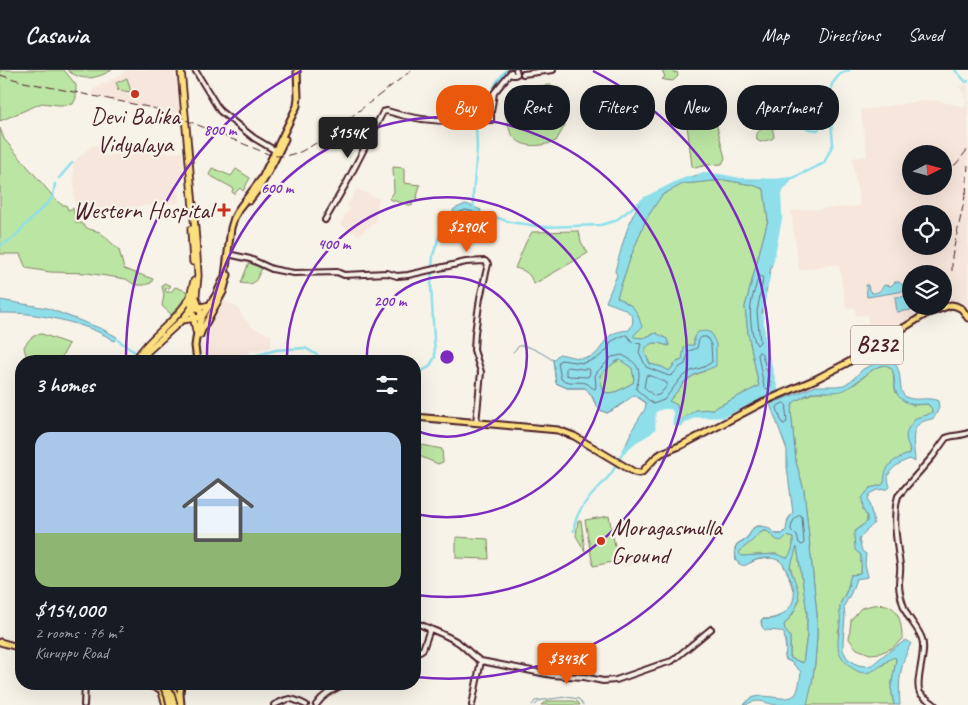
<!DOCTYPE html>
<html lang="en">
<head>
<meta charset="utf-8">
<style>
	body { margin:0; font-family:Caveat,sans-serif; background:#242831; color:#f1f3f6; height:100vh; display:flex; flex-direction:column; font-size:19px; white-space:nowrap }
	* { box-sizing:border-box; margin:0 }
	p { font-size:16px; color:#9ea1a6 }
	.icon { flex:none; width:28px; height:28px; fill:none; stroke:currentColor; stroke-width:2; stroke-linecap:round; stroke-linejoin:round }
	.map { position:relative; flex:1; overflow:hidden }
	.sheet { position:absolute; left:15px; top:285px; width:406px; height:335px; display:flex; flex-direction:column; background:#171b24; border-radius:20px; box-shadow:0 5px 20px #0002 }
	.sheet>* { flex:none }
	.hud { position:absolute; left:436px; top:15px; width:456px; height:45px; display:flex; gap:10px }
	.needle { width:32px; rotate:84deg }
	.controls { position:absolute; left:902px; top:75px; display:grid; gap:10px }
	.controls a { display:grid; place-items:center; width:50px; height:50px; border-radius:50%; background:#171b24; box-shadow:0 5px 20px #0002; font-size:25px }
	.price { position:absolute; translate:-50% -42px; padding:0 11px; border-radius:5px; background:#ea580c; color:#fff; font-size:16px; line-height:32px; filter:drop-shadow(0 1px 2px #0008) }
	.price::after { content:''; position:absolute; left:50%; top:30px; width:15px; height:11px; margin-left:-8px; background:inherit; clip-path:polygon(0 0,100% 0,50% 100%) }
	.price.current { background:#222; color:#fff }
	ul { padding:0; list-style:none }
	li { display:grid; align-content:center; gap:10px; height:265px; padding:0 20px }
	li span { display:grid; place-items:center; height:155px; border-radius:15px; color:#555 }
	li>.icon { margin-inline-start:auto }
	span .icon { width:90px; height:90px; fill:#fffc; stroke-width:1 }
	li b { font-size:21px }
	h2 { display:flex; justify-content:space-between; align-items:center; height:60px; padding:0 20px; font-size:21px }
	.pill { padding:0 18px; border-radius:20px; background:#171b24; box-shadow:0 5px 20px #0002; font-size:18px; line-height:45px }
	.pill.current { background:#ea580c; color:#fff }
	header { display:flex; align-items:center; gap:30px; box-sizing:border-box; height:70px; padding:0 25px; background:#171b24; border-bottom:1px solid #363941 }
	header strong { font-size:24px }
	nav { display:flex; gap:28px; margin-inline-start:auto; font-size:18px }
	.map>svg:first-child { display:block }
	.built { fill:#f7e6dc; fill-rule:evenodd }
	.green { fill:#bbe5a2; stroke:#828266 }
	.water { fill:#8fdfeb; stroke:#73929e; fill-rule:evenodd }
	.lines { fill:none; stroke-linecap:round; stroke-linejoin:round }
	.shore { stroke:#666c78; stroke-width:1 }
	.stream { stroke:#73929e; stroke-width:1 }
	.canal { stroke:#8fdfeb; stroke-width:2.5 }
	.river { stroke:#8fdfeb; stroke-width:5 }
	.tertiary-casing { stroke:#4a1f2b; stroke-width:8 }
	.secondary-casing { stroke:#4a1f2b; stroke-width:8 }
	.primary-casing { stroke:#4a1f2b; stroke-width:9 }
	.trunk-casing { stroke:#4a1f2b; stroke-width:9 }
	.tertiary { stroke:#f7f3e8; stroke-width:4 }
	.secondary { stroke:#f7f3e8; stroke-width:4 }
	.primary { stroke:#fce080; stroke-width:5 }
	.trunk { stroke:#fce080; stroke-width:5.5 }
	.rail { stroke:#4a1f2b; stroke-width:1; stroke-dasharray:8 4; stroke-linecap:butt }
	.trunk-bridge-casing { stroke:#4a1f2b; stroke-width:9; stroke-linecap:butt }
	.trunk-bridge { stroke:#fce080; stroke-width:5.5 }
	.ring { fill:none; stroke:#7b2cbf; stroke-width:2.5 }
	.poi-dot { fill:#c8321e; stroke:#f7f3e8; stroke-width:2 }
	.labels { text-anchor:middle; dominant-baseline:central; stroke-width:4.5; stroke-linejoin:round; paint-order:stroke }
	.shield { fill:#f7f3e8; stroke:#7e5f64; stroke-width:1 }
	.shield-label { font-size:22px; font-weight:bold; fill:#4a1f2b }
	.poi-label { font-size:24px; fill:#4a1f2b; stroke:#f7f3e8 }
	.centre { fill:#7b2cbf; stroke:#f7f3e8; stroke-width:2.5 }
	.ring-label { font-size:15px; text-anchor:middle; font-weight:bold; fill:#7b2cbf; stroke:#f7f3e8; stroke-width:4.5; stroke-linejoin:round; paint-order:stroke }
</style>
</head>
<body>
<header>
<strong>Casavia</strong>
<nav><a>Map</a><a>Directions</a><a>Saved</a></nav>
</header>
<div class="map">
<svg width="968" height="635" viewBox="0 0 968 635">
	<rect width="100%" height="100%" fill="#f7f3e8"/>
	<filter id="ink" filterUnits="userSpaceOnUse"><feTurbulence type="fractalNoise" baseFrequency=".02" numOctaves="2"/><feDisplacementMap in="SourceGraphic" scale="10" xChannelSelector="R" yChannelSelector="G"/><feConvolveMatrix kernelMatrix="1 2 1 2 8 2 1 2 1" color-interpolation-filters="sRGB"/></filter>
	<g filter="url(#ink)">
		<!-- built -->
		<path class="built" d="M128,0H176L180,47L157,39L99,27L90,22L104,13H106Z
			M968,15V243L963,232H953L944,236V204H911V236H943L926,242L872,274L867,245L856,246L855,237L846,238L839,194L799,200L791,141L860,136L852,88L867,86L861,40L931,30L958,35L964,38L967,30L959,16ZM911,84H944V116H911ZM911,144H944V176H911Z
			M103,75L105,86L166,79V83L182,82L184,107L178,111L179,133L75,141L73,93L91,76Z
			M357,119L379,129L377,136V144L375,152L359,165L340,154L350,138L347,136Z
			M223,230L237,237L244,248L253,258L271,265V277L252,280L243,288L220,291H202L201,275L211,252Z
			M650,481V490L623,497L621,485Z"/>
		<!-- green -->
		<path class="green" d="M0,0H64L76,15V28L73,34L65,35H58L42,33L0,51Z
			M67,0H112C96,9 82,12 67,0Z
			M662,0H674V3L677,2L678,6L673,11L665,10L662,9L665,7Z
			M127,8L131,22L117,20L119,19L116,13Z
			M551,15L561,19L563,26L565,55L556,71C540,77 519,80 510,61C508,56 507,48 505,42L518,23L537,16Z
			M700,41L703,48H713L715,49L725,88L722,94L707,95L695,98L692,96L687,55Z
			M766,51H771L774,67L772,69L760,72L757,70C756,64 757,62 762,59L763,55L765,54Z
			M0,58L4,69L57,131L62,135H66L68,140L73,138L76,153H82L84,156L89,159L100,162L119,180L124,199L153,209L151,213L144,215H135L126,209L87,203L50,202L26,198L20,184H0Z
			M393,97L404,98V113L420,115L416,131L413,130L412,136L389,129L394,122Z
			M212,98L231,106L236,99L250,108L243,121L240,118L234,124L232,122L233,118L209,105Z
			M724,110L753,115L764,119L768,150L745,237L748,263L759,316L713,339L696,340L680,351L678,347L677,335L669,331C683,315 684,308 705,301L694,267V275L684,282L682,290L677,292L669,301L662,297L650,294L644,281C651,269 657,273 669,276L667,269L656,263L643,268H634L633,266V237L617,227L631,186L646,149L662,125L682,114Z
			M579,161L581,172L588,183L534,214C529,203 527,201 515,198L526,172L532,162Z
			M249,192L262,198C255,211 257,216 241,213Z
			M164,213L171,216L169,218L165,219L166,222H171L175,217L186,221L188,223L186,230L173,246L162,236L164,225L162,216Z
			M42,264L69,274L60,290C52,292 31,294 26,286C26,285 24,278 24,277C29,269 32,265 42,264Z
			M621,290L632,298L634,308L633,313C623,317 614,326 604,322L601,314L600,305C607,300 612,292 621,290Z
			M884,294L889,296L893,301L894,313L896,323L913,335L928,334L932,339V342L927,345L916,348L907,370L910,378L909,384C889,392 891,393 884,413L882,415L870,418L863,440L867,446V452L857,459L856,481L861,485C860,491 863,498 860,504L851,505L847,520L841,532L840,537L841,553L838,562L842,587L861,602L883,595L892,587H895L896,590L891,618L894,635H807L812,613L815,593L817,567V544L804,420L796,392L791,341L793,332L815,322H827L855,314L876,297Z
			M422,375L442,379L443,392L438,394L417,385Z
			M609,446L618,491L593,496L585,450Z
			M578,451H581L585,481L576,466Z
			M763,461H767L777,470L787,466L793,468C794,475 792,483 787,489L776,484L742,486L739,483C742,478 746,476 751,472C756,467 757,465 763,461Z
			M456,467L488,469L489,489L456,488Z
			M797,476L807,542V565L803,593L790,588V567L785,560L784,555L793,544L799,530L790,495C794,489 794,482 797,476Z
			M873,535C877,535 882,534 886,535C900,538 902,557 902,569L892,578L880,583L870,584L857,579L849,569L851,550L861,538Z
			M551,631H572L578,632L580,635H541L545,632Z"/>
		<!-- water -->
		<path class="water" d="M702,104C715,105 726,107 738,109C756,111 775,111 793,108L783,119L780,126L781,148L762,242L765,275L777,320L722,345H694L679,354L675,353L676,343L673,337C665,336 660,336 653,341V358L649,362L635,370L624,380L632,360L645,339L646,333L634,325L621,335L607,343C596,339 598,338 593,328C592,324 588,321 585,318H567L556,313L553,290L559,284C567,285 576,289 583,288C599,287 599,278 607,269C612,262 621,261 629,260C642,242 619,237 606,232L617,205L615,201L616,197C622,178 630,140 645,128L687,108ZM724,110L753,115L764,119L768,150L745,237L748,263L759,316L713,339L696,340L680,351L678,347L677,335L669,331L680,318L684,312L694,305L716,296V274L711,263L706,261L698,262L694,267V275H687L684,278L682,290L677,292L669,301L662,297L650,294L644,281C651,269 658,273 669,276L667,269L656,263L643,268L634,267V265L642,257L638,245L633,237L617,227L631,186L646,149L662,125L683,114ZM620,290L632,298L634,308L633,313C624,317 614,326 604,322L601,314L600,305C607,300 612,292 620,290Z
			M466,134L481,140L478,152L471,165L457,168L449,165L447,158L454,139Z
			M895,212H899L905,217L908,215L911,212V220L867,227L866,215H868L869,220L872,223C879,223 881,220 884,215L891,216Z
			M909,226L911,240L897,242L895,227Z
			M0,230L47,238L102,259L117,267L114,271C94,256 53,247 28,244C19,243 9,243 0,243Z
			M888,288C907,298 895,320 906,327C915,332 928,326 938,331L939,338L934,348C929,350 921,351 918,355C910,362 915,382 915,392L910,389C903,391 892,397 889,404C887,407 889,413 890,417L888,419L878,420L870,424L868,429L874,453C869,460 862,462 859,470L862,481L866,484L865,494L868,507L856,509L851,523L844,536L845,547L843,571V580L847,588L858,595L865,596L872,595L885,584L906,570L911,573C900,596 898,610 900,635H894L891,618L896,590L895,587C884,590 877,603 864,603C853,602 839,588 838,577C837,569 840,561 840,554C841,548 839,543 840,538C840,531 845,526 847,520C849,515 849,510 851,505L860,504C863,499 860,491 861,485L856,481L855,479L854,464L855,461L867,452V446L863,440L862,428L870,418L882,415L884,413C885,394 893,390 909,384C910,379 909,377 907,372C904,361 910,356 916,348L927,345L932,342V339L928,334C923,334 917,335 912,334C885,328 901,302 888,296C878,291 857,313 848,318C842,322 833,322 826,322C822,322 817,321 814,322C807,324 799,329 793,333L791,341L796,392L804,420L817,544V567L815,593L812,613L807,635C797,635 787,635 777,635C766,634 761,628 749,633L747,635H744C757,616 781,635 795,625C799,620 800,608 801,602L791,592L785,589L786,580L784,563L780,561L765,560C762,558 760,553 762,549C765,549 767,550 770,549C781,548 793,538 794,526C795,519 791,510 788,504C786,501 785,496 782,493C777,487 764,487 756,490C747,493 745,500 736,491L735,478L737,474L748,467L753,458L757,456L767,457L776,464H782L786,460L788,449L793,443L787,397V380L770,334L816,316H836L844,315L852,310L863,299ZM763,461H767L777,470L781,471L787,466L793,468C794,475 792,483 787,488L776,484L742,486L739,483C742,478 746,476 751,472C756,467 756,465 763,461ZM797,477L807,542V565L803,593L790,588V567L785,560L784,555C804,530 801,527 790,498C790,494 792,493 793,489C795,484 795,481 797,477Z"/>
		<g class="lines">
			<!-- shore -->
			<path class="shore" d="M466,140L473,142L475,144L473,151L468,159L458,162L453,161L452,158L457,144Z
				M760,206L762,207L763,209L757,242L760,272L757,275C752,269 749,244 751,235C752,226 756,217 758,208Z
				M626,265L628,266L632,272L641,274L639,282L646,297L669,306L672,305L680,297L685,294L689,281L697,278L699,269L702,267H707L711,275L712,292L704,297L691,301L681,308L664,330L653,334L636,319C642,301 640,294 622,285L612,287L597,302L595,306L596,317L595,319C592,318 590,316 588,314C581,310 571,315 561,309L558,293L560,290L583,293L596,289L606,281L612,271L620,267Z
				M760,282L762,284L771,315L770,317L767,319L764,317L758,285V283Z
				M569,297L582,299H589L590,301L589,306L587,307L569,306L566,305V298Z
				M647,305L657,308L667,313V316L659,325L654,326L644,317L646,307Z
				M784,333L787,336L786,341L787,352L784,354L782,353L777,338L778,336Z
				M800,445L802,447L804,473L802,475L799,473L797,466L791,460C791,454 794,447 800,445Z"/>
			<!-- stream -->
			<path class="stream" d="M513,282C515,280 517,278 519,276C527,273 546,286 553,290L556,313L567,318H585
				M588,321C597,332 592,337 607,343L613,340
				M617,338L626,331
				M787,451L793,443
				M773,462L776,464H782L785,461
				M750,493L756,490L770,488
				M740,494L736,491L735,478L737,474C741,472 745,470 748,466C754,460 751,456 761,456
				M783,494L788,504
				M789,507L793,520
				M762,556L761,551L762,549C771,549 777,548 784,543
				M785,569L786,578
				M785,584V589L791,592L801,602
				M532,635L535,631L566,627L579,629L583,635
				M535,635L541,630"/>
			<!-- canal -->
			<path class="canal" d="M955,0L966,12L968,11
				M783,50L810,59L817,60L830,52
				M698,105L702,104L719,105L739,109L776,110L793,108L824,93L833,74L829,30L832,14L840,4L849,0
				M59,108L72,93
				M474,140L473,126L477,78L476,56L478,49L487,39L496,13L506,0
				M476,148L489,145L510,152L544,157L600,155L615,151L645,128L675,113L690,107
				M0,176L12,169L39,141L49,132L53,126L55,114
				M772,193L781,148L780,126L783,119L789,112
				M766,218L769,206
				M763,238L765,223
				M762,245L765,275L777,320L772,322L777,334
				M115,268L139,285
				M245,291L258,285L276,280L305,278L328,291
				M415,305L429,297L435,287L431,215L433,185L439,167L449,161
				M574,461C574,438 597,421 610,405C616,397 620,388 624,380"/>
			<!-- river -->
			<path class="river" d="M624,380L635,370L649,362L653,358V341C660,336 665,336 673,337L676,343L675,353L679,354L694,345H722L772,322"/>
			<defs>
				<path id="tertiary" d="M511,2L512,5H515L517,4L516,0
					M523,4L553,0
					M475,51L491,50V42L494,23L511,2
					M325,150L346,114L383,42L387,41C414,50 442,52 470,51
					M228,184L250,189L272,199L282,201L294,203L337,202L344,205L387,203L397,206L408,205L466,192L485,191L488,194L480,228L475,263L474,280L481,302L476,353
					M415,554H419C432,560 447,565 459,573C467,579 473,587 481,591L552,605L584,607L603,611L616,610L659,595L672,591L711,559
					M415,580L420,581L423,579L430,559
					M84,635L85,614
					M274,635C290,627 290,627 306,635
					M316,635C323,625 334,618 346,614
					M472,635L481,591
					M935,635C931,631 923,627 920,623C914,612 927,583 922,569C919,559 909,550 905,540C902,532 899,523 899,514C899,507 901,501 900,495C897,474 892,447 898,426L933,386L946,368C953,365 961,366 968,363"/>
				<path id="secondary" d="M195,0L220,41L254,68L276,81"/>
				<path id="primary" d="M249,131C265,112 274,91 285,69
					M200,265L202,260L223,222L228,205
					M197,291L195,276L197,262L202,247L216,225L225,206L231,158L234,148L240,137L262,108L297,36L298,27L297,0
					M415,347L558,360L574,366L634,402L639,403L642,402L656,387L662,383L682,375L770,329L816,309L847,293L926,244L951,235L956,236L962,239L968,248
					M0,572L21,578
					M145,614L161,619
					M181,614L180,623L181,635"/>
				<path id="trunk" d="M191,159L193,192
					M194,211L190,227L196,261
					M196,238L211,235
					M182,250L202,247L196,228
					M135,291C149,266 176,253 190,227
					M140,291L148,281L184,248L191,239L196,225L198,206L196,171L181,0
					M157,614L161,619L166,635
					M170,614L176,626L177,635"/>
			</defs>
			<!-- tertiary casing -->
			<use href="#tertiary" class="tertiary-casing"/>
			<!-- secondary casing -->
			<use href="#secondary" class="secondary-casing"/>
			<!-- primary casing -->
			<use href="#primary" class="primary-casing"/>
			<!-- trunk casing -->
			<use href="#trunk" class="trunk-casing"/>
			<!-- tertiary -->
			<use href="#tertiary" class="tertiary"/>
			<!-- secondary -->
			<use href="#secondary" class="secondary"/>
			<!-- primary -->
			<use href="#primary" class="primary"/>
			<!-- trunk -->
			<use href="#trunk" class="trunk"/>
			<!-- rail -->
			<path class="rail" d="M0,5L24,12L153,38L181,48L268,84L277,86H285L300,82L308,78L321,70L412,0
				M944,102L956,94L968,79
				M904,110L911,109
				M966,125L968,95
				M952,201V186L964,132L966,120"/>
			<defs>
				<path id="trunk-bridge" d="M162,614L168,626L170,635
					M166,614L171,624L174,635"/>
			</defs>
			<!-- trunk-bridge casing -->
			<use href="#trunk-bridge" class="trunk-bridge-casing"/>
			<!-- trunk-bridge -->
			<use href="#trunk-bridge" class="trunk-bridge"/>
		</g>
	</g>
	<!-- distance rings -->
	<g class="ring">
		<path d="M367 291A80 80 0 1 1 415 360"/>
		<path d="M287 291A160 160 0 1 1 415 444"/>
		<path d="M207 291A240 240 0 1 1 416 525"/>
		<path d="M126 290A321 321 0 0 1 301 1M593 1A321 321 0 0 1 416 607"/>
	</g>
	<!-- markers -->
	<g class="poi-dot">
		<circle cx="135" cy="24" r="5"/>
		<path d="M221.5 132.5h5v5h5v5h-5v5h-5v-5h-5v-5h5z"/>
		<circle cx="601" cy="471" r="5"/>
	</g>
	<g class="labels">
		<!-- shield labels -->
		<rect class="shield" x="851" y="255.5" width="52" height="39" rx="4"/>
		<g class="shield-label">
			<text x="877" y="275">B232</text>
		</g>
		<!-- poi labels -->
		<g class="poi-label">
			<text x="135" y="46">Devi Balika<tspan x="135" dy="28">Vidyalaya</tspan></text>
			<text x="213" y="140" text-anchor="end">Western Hospital</text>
			<text x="611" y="457" text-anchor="start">Moragasmulla<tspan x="611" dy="28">Ground</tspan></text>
		</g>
	</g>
	<circle cx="447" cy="287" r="8" class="centre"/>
	<g class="ring-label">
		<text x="220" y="65">800 m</text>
		<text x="277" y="123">600 m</text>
		<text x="334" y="179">400 m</text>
		<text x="390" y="236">200 m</text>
	</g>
</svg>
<div class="controls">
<a><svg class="needle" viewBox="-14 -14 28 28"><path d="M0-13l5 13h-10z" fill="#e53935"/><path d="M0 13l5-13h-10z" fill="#9ea1a6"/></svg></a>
<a><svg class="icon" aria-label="locate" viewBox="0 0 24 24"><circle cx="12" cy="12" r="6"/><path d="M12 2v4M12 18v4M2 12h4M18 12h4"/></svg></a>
<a><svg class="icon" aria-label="layers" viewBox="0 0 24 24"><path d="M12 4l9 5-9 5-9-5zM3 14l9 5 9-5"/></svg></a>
</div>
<b class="price current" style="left:348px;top:89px">$154K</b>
<b class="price" style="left:467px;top:183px">$290K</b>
<b class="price" style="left:567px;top:615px">$343K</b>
<div class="hud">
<a class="pill current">Buy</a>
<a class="pill">Rent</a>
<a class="pill">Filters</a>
<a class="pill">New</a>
<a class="pill">Apartment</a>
</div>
<section class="sheet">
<h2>3 homes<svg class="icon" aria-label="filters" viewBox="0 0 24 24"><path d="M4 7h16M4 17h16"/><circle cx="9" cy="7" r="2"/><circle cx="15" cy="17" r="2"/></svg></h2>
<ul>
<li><span style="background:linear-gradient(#a9c7e8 65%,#8fb573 0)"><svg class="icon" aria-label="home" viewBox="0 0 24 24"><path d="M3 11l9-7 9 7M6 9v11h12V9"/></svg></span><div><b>$154,000</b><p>2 rooms · 76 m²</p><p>Kuruppu Road</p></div></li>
</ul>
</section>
</div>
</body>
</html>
